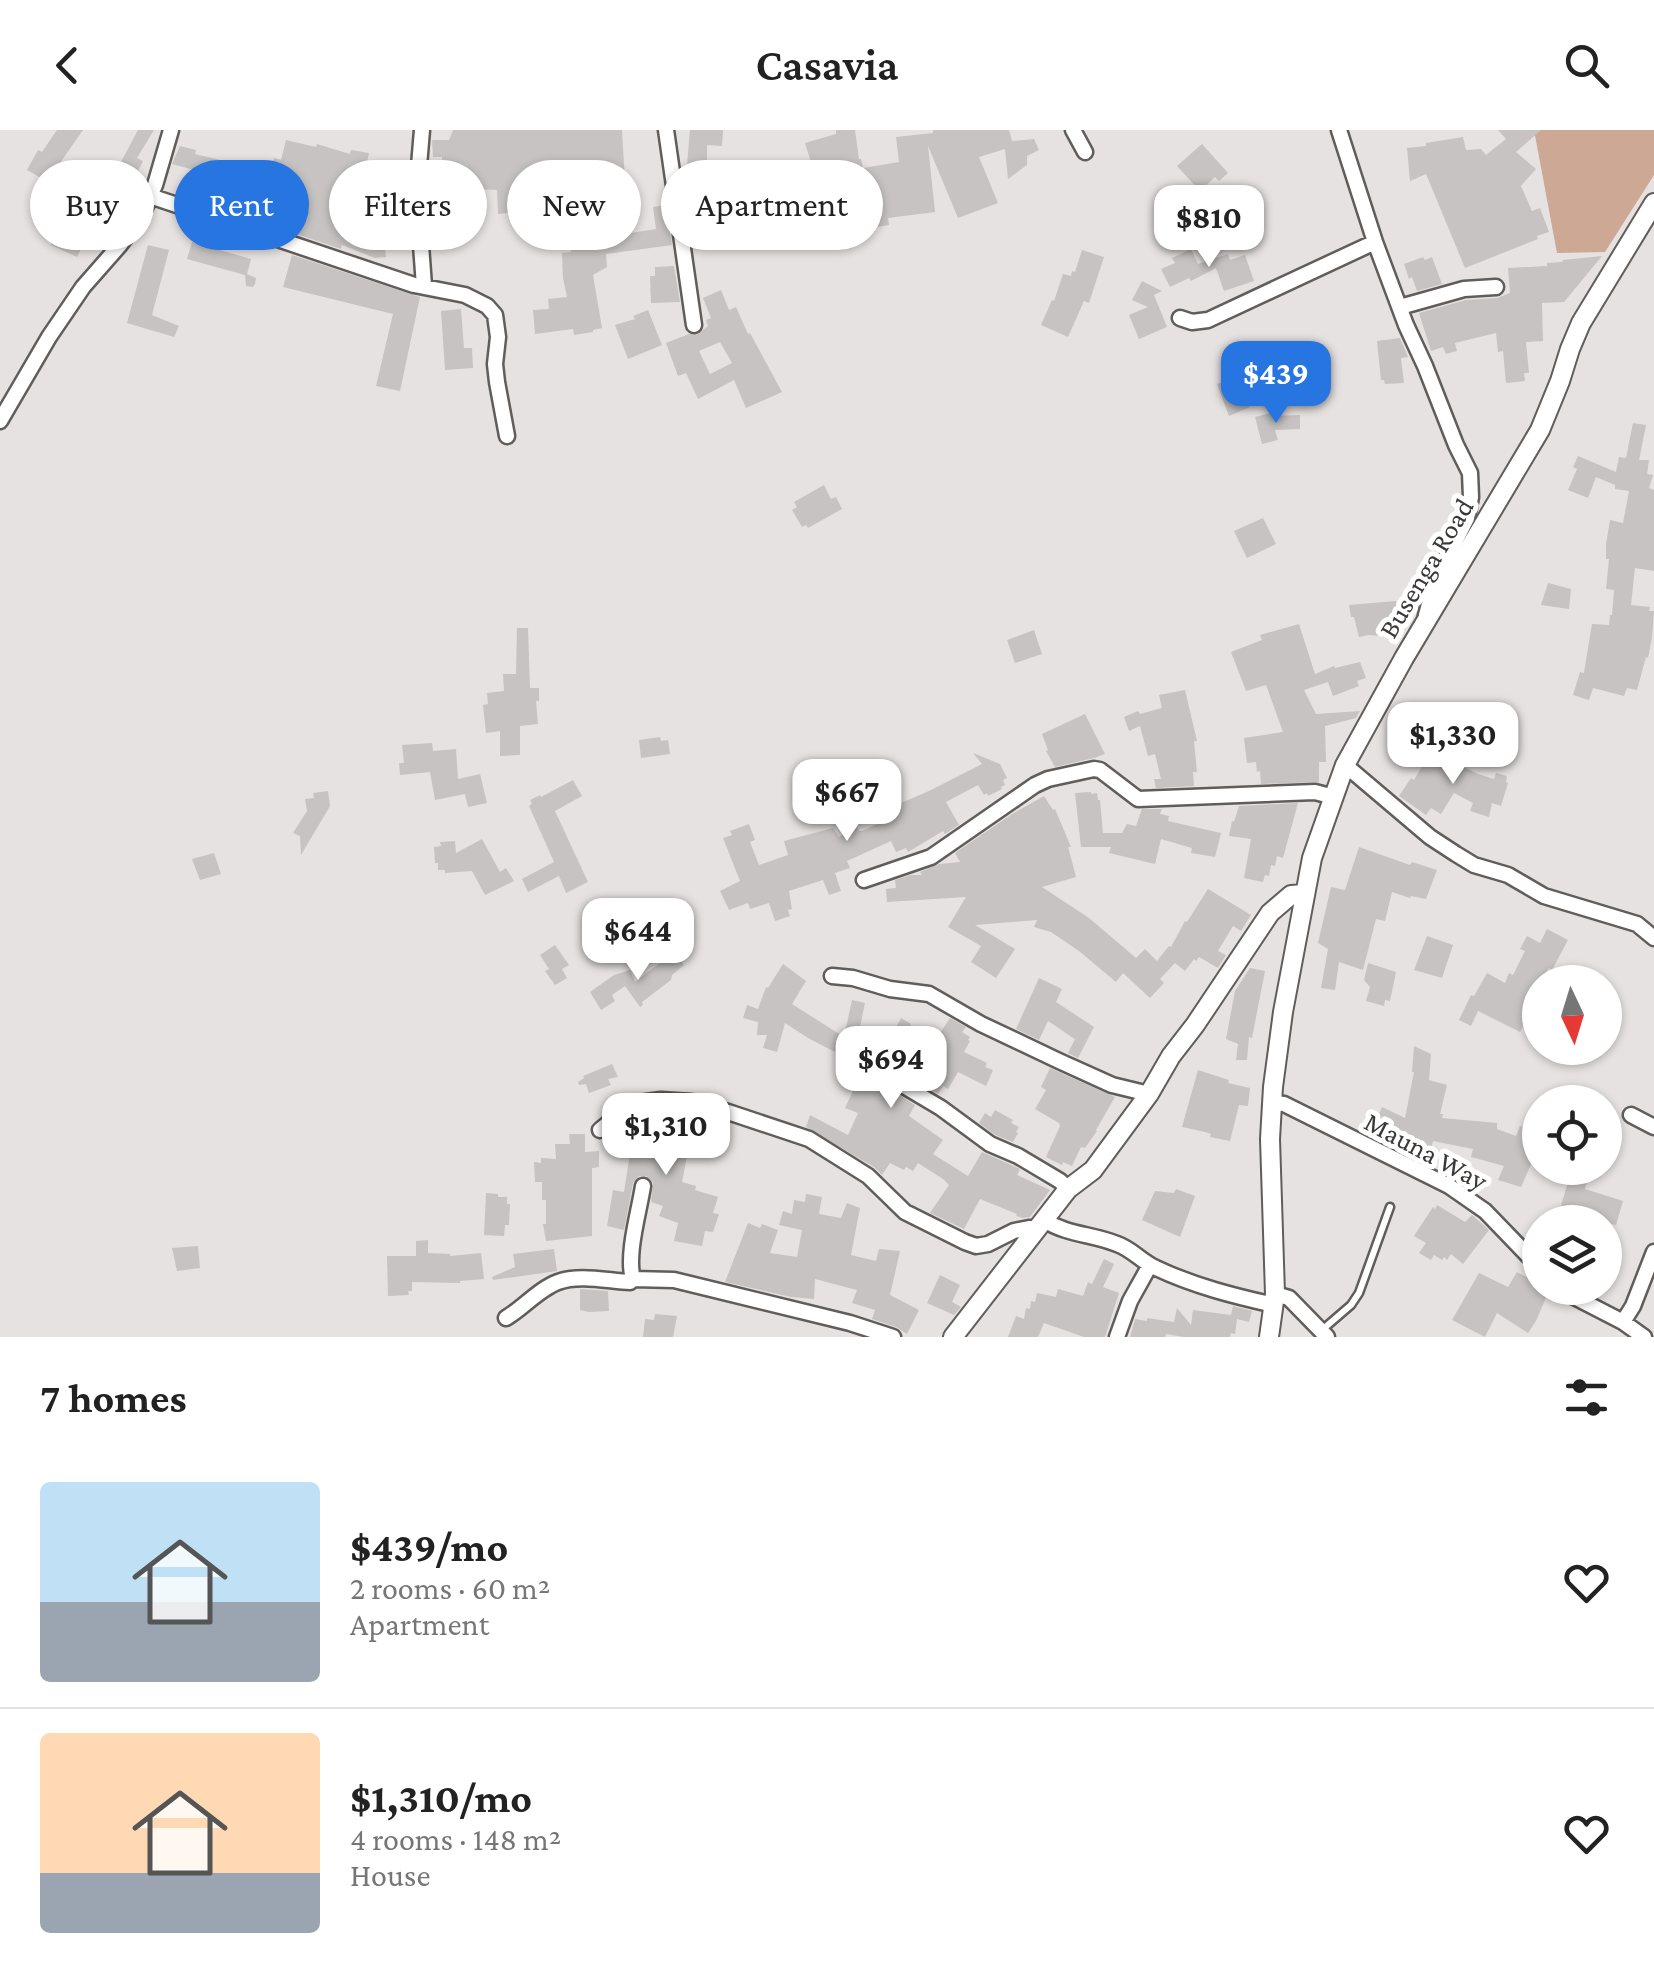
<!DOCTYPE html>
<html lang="en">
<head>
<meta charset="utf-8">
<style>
	body { margin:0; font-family:"Crimson Pro",serif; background:#f2f2f2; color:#222; height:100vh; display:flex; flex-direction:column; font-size:38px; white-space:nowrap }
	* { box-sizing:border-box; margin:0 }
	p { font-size:32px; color:#767676 }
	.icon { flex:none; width:55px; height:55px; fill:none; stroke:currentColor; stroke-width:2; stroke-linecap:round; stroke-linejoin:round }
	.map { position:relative; height:1207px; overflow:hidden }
	.drawer { display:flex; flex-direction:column; background:#fff; flex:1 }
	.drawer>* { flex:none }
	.hud { position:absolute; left:30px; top:30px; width:1000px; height:90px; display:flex; gap:20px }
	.needle { width:65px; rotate:176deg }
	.buttons { position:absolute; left:1522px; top:835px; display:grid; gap:20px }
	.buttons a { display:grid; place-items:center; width:100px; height:100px; border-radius:50%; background:#fff; box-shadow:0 2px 8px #0004; font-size:50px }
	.price { position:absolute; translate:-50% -85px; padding:0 22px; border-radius:20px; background:#fff; color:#222; font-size:32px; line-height:65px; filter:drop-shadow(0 2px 5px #0008) }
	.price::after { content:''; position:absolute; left:50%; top:60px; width:30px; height:22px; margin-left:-15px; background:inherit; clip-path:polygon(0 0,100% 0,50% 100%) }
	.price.selected { background:#2675e0; color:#fff }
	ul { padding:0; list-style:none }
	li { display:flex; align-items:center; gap:30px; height:250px; padding:0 40px }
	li+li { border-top:2px solid #e0e0e0 }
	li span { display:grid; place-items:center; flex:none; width:280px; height:200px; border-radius:10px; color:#555 }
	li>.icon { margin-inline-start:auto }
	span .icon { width:120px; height:120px; fill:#fffc; stroke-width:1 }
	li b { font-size:42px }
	h2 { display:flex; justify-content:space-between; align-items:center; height:120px; padding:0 40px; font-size:42px }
	.chip { padding:0 35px; border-radius:45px; background:#fff; box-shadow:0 2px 8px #0004; font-size:35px; line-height:90px }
	.chip.selected { background:#2675e0; color:#fff }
	header { display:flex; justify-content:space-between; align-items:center; height:130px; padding:0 40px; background:#fff; font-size:45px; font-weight:600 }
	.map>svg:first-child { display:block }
	.forest { fill:#cda895 }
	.building { fill:#c6c3c2; fill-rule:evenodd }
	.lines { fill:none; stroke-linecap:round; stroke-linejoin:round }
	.service-casing { stroke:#605d5b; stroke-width:11 }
	.minor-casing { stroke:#605d5b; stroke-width:19 }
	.tertiary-casing { stroke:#605d5b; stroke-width:22 }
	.service { stroke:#fff; stroke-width:6 }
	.minor { stroke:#fff; stroke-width:14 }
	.tertiary { stroke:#fff; stroke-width:18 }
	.labels { text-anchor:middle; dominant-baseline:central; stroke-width:10; stroke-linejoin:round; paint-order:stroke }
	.street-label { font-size:28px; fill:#3a3938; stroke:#fff }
</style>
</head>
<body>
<header><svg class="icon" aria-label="back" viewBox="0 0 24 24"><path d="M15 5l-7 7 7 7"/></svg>Casavia<svg class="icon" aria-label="search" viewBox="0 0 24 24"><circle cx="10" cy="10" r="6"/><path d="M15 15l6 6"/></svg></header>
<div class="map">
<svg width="1654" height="1207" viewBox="0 0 1654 1207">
	<rect width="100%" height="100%" fill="#e6e2e1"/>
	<!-- forest -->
	<path class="forest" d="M1534,0H1654V45L1605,122L1557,123Z"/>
	<!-- building -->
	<path class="building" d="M57,0H83L60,33L69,38L63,47L104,64L138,0H154L137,28L143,31L124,69L110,90L105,86L93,101L91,99L77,127L51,115L68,73L64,71L68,63L27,40L38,20L42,22Z
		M453,0H622L625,52H618L619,94L630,93L631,103L656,99L653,77L666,75L672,115L606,124L607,137L593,145L602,198L593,200V202L574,205L573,199L535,204L533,180L549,179L548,169L567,167L563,148L562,123L571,122L570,103L586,102L587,72L524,76L525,95L512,96L511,83L498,84L497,60L474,59V84L435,86L434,71H441L442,27H433L432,10H449Z
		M690,0H723L722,16L707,15V40H724L722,65H706V57H691V46H686Z
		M836,0H855L859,29H861L863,38L899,32L896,7L933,3V0H1009L1012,11L1034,9L1039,20L1027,26V35L1008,49L1005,19L979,27L998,73L958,88L928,16L935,82L888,88L889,95L877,97L873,62L830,67L831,71H827L828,78L816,80L813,58L798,60L796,45L814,42L805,13L836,4Z
		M1498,0H1541L1516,22L1536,39L1521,56L1532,81L1540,78L1549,102L1537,106L1538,109L1465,138L1426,44L1410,51L1407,18L1426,16V13L1463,7L1466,20L1481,19L1486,25L1506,9Z
		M286,10L316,17L317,14L350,24L351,20L369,23L367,32L383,35L379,54L385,55L362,113L370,112L385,118L386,127L375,128L342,115L341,119L272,96L275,87L235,74L237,66L234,65L236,59L196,50L198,41L172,34L180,16L196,20L195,24L229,32L227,41L268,52L274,28L281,30Z
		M1202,14L1228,43L1219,51L1215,47L1200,61L1177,36Z
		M192,112L251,129L247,144L256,148L255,154L253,157L246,156L245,145L187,129Z
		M148,115L169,120L152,185L179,196L174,207L127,193Z
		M1191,119L1198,134L1228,124L1230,130L1245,125L1254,151L1224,161L1216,138L1191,151L1189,148L1170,157L1161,139L1175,133L1172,128Z
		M1082,120L1104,127L1089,173L1084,171L1068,207L1041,195L1052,170L1054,171L1063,144L1071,146L1072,141L1075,142Z
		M292,125L420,167L400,261L376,256L393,184L283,157Z
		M1602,126L1564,172L1542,173L1543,211L1526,212L1529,243H1524L1525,251L1506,253L1503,221L1498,222L1496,203L1455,213L1457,221L1446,224L1443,217L1431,221L1419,183L1466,170L1497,168L1510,163L1508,138L1547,136V133L1562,132L1563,130Z
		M1423,127L1425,130L1432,127L1442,154L1417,161L1412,147L1409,149L1404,134Z
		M674,136L680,172L651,173L650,146H655V137Z
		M1142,151L1162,161L1154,165L1167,197L1139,209L1129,185L1148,177L1132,170Z
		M721,160L729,180L736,177L748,204L750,203L782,262L746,278L734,250L698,269L686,243L678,246L666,213L689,204L696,205L708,196L706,190L711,188L703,168ZM720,212L732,233L710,244L699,221Z
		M461,179L464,218H472L473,238L445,240L441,181Z
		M648,180L662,215L628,229L615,195L635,189L633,186Z
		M1400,208L1408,227L1401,228L1404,253L1385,254L1384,250H1381L1377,211Z
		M1238,246L1250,277L1229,286L1217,254Z
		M1271,283L1272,286L1300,285V299L1275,300L1278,310L1262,314L1255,287Z
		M1633,293L1646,295L1639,330H1649L1647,344L1653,345L1649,358L1654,360V441L1635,438L1631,475L1650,477L1649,481H1654L1652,508L1648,528L1646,527L1637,560L1627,558L1624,566L1593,558L1589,570L1573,565L1580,542L1584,543L1592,494L1609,495L1610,485H1612L1614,460L1606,459L1609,429H1606V414L1610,390L1623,393L1629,361L1615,359V355L1596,347L1588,368L1568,360L1577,339L1573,337L1578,326L1616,342L1619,327L1626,328Z
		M824,355L831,369L836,367L842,379L808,398L806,395L802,397L792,380L797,377L794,372Z
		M1263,388L1276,414L1247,428L1234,401Z
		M1548,453L1571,459L1569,479L1541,475Z
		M1396,471V474L1404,477L1399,496L1395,495L1394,507L1369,505L1359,507L1354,487H1351L1349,475Z
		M1299,494L1315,544L1334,536L1335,538L1360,532L1366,548L1357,551L1359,556L1333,566L1328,552L1304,560L1316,584L1360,581L1356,588L1325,596L1326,632H1319V652L1261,654L1260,641L1257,642L1256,632L1247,633L1244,608L1283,602L1266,555L1246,561L1231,522L1262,510L1260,505Z
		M517,498H528L530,558H539V571H536L538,594L520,596V625L500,626V601L486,603L483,575L488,574L487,563L504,561L503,544H516Z
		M1034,500L1042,524L1015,533L1007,510Z
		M1185,560L1197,611H1194L1197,642H1193L1194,656L1156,658L1154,649H1161L1155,624L1148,626L1140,596L1129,601L1124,587L1138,581L1140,584L1162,578L1159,565Z
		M1085,584L1105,624L1094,628L1055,637L1046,621L1048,620L1042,604Z
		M660,607L661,611L668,610L670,624L641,628L639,610Z
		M432,613L433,621L456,619L458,649L480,644L487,673L468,677L465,664L435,670L430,642L400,645L399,633H404L402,615Z
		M1431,621L1478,644L1494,649L1496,643L1507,646L1506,652L1508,653L1501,676L1492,673L1489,687L1470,681L1473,673L1454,663L1441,684L1431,678L1426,685L1399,666L1411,648L1414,650Z
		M973,623L1000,634L1007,648L1003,650L1005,655L1001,657L1002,659L988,666L987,663L984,665L978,655L946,672L959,695L945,704L943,701L908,722L906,718L896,722L891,711L847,731L850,738L835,743L841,761L829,765L823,750L789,761L792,779L788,780L790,786L775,791L769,773L750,779L748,773L729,780L720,761L740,751L723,708L732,705L730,701L749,694L755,710L750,712L759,735L788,725L784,711L833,698L839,707L857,697L859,701H862L882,692L878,683L929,661L982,634Z
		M573,650L582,666L555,681L588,752L566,763L559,746L528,762L522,749L554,732L529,676L532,674L530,670L540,665L541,667Z
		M328,661L330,676L301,725L300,706L293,703L307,681L305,669L314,668L313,663Z
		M1091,662V664L1097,663L1098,670H1100L1103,703H1122L1127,694L1136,696L1142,679H1162L1160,684L1169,686L1168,691L1221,703L1215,727L1191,723L1192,718L1161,709L1155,734L1109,723L1111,717H1081L1075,663Z
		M1044,666L1053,680L1055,679L1071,717H1068L1076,747L1042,757L1089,788L1136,828L1145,819L1157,831L1169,816L1171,817L1185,791L1187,792L1208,759L1251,785L1241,801L1233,796L1218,821L1226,825L1218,838L1199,827L1196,831L1194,829L1185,841L1175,833L1160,849L1164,853L1150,868L1123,843L1116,852L1079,821L1051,802L1034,797L1037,790L975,795L1015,819L996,848L971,832L981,816L948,797L966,767L887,772L886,759L896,758L895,750L911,745H922L920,742L939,734L960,732L955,723L1012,684Z
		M1298,673L1283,728L1277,726L1275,736L1271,735L1269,746L1265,745L1263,752L1244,748L1251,709L1229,706L1232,691L1234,692L1239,676Z
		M482,709L500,742L506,738L514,751L485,765L472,741L445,743V740H438V733H435L434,717L441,716L440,712L455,711L456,723Z
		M1359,717L1410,735L1412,732L1437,740L1426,769L1411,766L1410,768L1392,762L1385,791L1376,789L1363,840L1339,832L1335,860L1321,858L1328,819L1318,813L1331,757L1345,760Z
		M214,723L221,744L200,750L192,729Z
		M1547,799L1568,810L1552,840L1549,838L1540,852L1532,873L1535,875L1520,902L1478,881L1471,896L1459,890L1471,865L1474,866L1487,843L1505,853L1509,843L1513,845L1525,821L1520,819L1527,806L1540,813Z
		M1427,806L1453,815L1442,848L1414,840Z
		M555,815L569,835L562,839L567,848L555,855L545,841L549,839L540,825Z
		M674,822L684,835L672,845L671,850L642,872L643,875L640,877L625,856L612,865L615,871L601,880L590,862L614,845L630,840L635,852Z
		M1368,833L1396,842L1390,871L1385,870L1384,876L1366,871L1370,857L1364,850Z
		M783,834L806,851L792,874L844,907L852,870L865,873L857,911L883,922L901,888L911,894L897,921L907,926L898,943L889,948L890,959L915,975L909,986L943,1010L933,1024L968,1046L982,1022L1020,1039L1017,1045L1050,1060L1030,1087L1023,1088L1016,1086L1017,1084L980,1069L964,1099L930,1083L949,1055L943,1049L918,1033L913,1041L906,1037L904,1040L890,1033L882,1045L874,1037L806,997L810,985L848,1005L858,983L845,978L852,963L857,928L837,918L835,922L808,908L785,893L777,922L763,918L767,905H757L758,892L743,888L747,875L758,879L766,857L768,858Z
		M1250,838L1265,841L1252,908L1249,907L1247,930H1236L1238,914L1226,909L1235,861Z
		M1039,848L1062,859L1056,872L1094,897L1078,928L1068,923L1075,909L1079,912L1048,891L1039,910L1016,899Z
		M950,888L966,897L962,902L970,907L968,910L970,911L964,922L987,933L985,937L993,940L986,956L958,942L948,959L943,956L938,964L919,953L929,939L920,934Z
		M1414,916L1431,924L1429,950L1447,955L1440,984H1443L1442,988L1497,993V999L1516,1006L1520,996L1528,998L1529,995L1540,999V1036L1532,1032L1521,1057L1498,1050L1504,1036L1471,1027L1473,1019L1433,1011L1429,1026L1417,1023L1420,1014L1395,1005L1391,1015L1370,1005L1382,977L1405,988L1414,942H1412Z
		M612,934L618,947L608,949L611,955L589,963L586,954L579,955L578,952L584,948L583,946Z
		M1050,938L1115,967L1096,1000L1097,1001L1085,1018L1081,1017L1072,1036L1063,1032L1062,1035L1046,1027L1060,996L1059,993L1035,979L1046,960L1041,957Z
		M1198,940L1229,950L1228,953L1250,958L1248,976L1239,975L1230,1011L1210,1007L1211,1004L1205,1002L1182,997Z
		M995,980L1013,990L1011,993L1019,997L1016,1002L1018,1003L1013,1012L995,1005L979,993L985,983L991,987Z
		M661,981L680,982L679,989L700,991L696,1012L690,1011L682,1052L696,1056L695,1060L718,1067L713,1083L719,1084L713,1102L705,1101L702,1116L674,1111L678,1093L659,1086L663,1076L651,1072L653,1053L646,1046H639L633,1053L624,1100L607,1096L613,1060L624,1062L631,1017L615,1018L614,1006L648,1009L649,982Z
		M569,1004H585V1022L599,1021V1037L592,1038V1106L546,1111L543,1094H546V1070H542V1052H535L534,1032L541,1033V1028L556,1029L555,1014H570Z
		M1572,1039L1589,1045L1585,1059L1623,1071L1616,1095L1559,1082Z
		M1176,1059L1195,1066L1180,1107L1142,1090L1155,1061L1174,1063Z
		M486,1063L498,1064V1067H507V1074H510L509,1095H505L504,1106L484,1105Z
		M806,1064L822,1067L819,1084L841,1088L847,1073L860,1078L851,1125L876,1131L879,1119L900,1121L890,1165L919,1180L907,1204L896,1197L872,1189L875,1180L852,1173L857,1160L815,1149L814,1169L791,1167L725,1152L748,1093L760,1098L762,1094L778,1100L770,1123L797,1127L802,1100L779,1095L783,1081L792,1084L794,1070L805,1072Z
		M1437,1075L1465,1092L1472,1085L1489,1100L1463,1134L1451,1124L1447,1130L1444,1127L1442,1130L1434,1125L1431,1130L1419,1123L1426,1113L1414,1106L1433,1077L1435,1079Z
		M428,1110V1123L450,1124V1126L481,1123L484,1149L460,1151V1153L412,1152V1161H408L409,1165L388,1166L387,1126H416V1111Z
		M198,1116L200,1138L177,1141L172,1118Z
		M554,1119L557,1141L493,1150L492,1147L515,1137L513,1124Z
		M1104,1129L1114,1134L1103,1157L1119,1163L1105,1207H1084L1044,1193L1038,1207H1008L1016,1186L1024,1189L1026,1178L1030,1179L1031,1171L1035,1172L1037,1163L1056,1167L1058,1159L1083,1166L1088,1152L1092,1154Z
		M1517,1142L1540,1154V1158H1546L1548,1163L1536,1191L1528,1203L1497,1183L1485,1207L1452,1190L1479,1143L1508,1157Z
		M940,1145L960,1155L952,1172L961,1177L954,1185L927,1173Z
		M580,1159L608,1161L609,1181L589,1182L580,1180Z
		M1233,1176L1252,1181L1249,1192L1237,1189L1235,1204L1231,1203L1230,1207H1184L1166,1204L1165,1207H1130L1135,1189L1147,1191V1188L1174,1192L1177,1178L1191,1195L1193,1180L1231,1185Z
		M655,1184L677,1186L673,1207H643L645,1189L654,1190Z"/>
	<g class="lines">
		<defs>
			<path id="service" d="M1322,1200L1351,1175L1359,1163L1390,1077"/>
			<path id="minor" d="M422,0L417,60L424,156
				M666,0L694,195
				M1073,0L1085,22
				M1339,0L1375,112L1406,195L1425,236L1456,315L1470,343L1471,367L1467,388L1436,450L1426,485
				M150,66L414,155L465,165L487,176L495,185L498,207L495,234L497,252L507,306
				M1400,177L1464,159L1496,157
				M1180,188L1192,192L1208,190L1375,112
				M0,291L49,207L83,157L119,116L142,85L155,55L171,0
				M1345,635L1430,707L1456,724L1474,735L1508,745L1544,766L1637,794L1654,808
				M864,750L931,727L1035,655L1048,649L1094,639L1100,640L1138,669L1315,662L1334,667
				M832,846L853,848L890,859L929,864L981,894L1059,931L1112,955L1149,964
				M899,953L941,978L990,1014L1018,1026L1060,1051L1068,1059
				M1273,973L1284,974L1449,1056L1485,1081L1540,1138
				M1631,985L1654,997
				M600,1000L632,974L661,970L691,972L728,982L809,1009L868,1046L905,1082L965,1112L976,1116L988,1114L1014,1101L1029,1098L1037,1099
				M643,1056C639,1082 626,1125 633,1149L674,1150L850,1193L893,1207
				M1044,1090C1067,1105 1093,1104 1117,1114C1132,1119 1142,1132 1156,1138C1194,1156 1234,1166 1274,1175
				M1557,1158L1623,1192L1644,1207
				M1275,1164L1289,1168L1327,1207
				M506,1188C523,1178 539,1159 558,1152C579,1144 608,1151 630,1152L633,1149
				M1623,1192L1633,1176L1654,1122
				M1117,1207L1130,1171L1150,1135"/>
			<path id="tertiary" d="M953,1207L1068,1059L1093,1040L1149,964L1171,926L1195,895L1270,783L1291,765L1305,764
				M1269,1207L1275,1164L1270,1009L1273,957L1283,882L1312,728L1345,635L1404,528L1540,300L1560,251L1570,219L1581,193L1654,73"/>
		</defs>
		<!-- service casing -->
		<use href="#service" class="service-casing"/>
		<!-- minor casing -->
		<use href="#minor" class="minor-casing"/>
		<!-- tertiary casing -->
		<use href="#tertiary" class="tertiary-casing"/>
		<!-- service -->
		<use href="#service" class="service"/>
		<!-- minor -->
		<use href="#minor" class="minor"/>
		<!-- tertiary -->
		<use href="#tertiary" class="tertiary"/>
	</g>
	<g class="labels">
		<!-- street labels -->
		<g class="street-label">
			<text transform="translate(1426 438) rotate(-59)">Busenga Road</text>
			<text transform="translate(1426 1021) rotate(28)">Mauna Way</text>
		</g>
	</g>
</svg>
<div class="buttons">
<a><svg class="needle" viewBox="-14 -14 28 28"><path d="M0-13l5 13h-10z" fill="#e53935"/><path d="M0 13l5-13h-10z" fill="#767676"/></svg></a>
<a><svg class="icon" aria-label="locate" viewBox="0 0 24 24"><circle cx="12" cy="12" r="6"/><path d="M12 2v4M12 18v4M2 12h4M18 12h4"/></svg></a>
<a><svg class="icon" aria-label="layers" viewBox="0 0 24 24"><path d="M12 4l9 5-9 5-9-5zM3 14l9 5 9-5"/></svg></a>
</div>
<b class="price" style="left:1209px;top:140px">$810</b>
<b class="price selected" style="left:1276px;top:296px">$439</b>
<b class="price" style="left:1453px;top:657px">$1,330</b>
<b class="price" style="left:847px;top:714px">$667</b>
<b class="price" style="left:638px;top:853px">$644</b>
<b class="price" style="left:891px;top:981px">$694</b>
<b class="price" style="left:666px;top:1048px">$1,310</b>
<div class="hud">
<a class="chip">Buy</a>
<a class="chip selected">Rent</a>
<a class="chip">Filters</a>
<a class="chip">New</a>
<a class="chip">Apartment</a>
</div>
</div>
<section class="drawer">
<h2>7 homes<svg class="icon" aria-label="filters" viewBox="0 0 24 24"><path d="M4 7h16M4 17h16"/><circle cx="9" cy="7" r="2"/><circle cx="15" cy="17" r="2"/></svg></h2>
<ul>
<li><span style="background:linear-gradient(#bfe0f5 60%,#9aa5b1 0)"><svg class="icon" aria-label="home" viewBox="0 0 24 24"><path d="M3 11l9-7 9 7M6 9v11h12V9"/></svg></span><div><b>$439/mo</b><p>2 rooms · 60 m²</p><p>Apartment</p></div><svg class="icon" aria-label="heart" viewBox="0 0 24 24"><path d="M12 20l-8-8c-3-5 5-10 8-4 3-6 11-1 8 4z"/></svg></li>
<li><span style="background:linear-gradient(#ffd9b3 70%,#9aa5b1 0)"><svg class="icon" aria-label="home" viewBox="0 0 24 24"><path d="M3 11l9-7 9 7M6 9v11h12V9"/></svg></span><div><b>$1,310/mo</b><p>4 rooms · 148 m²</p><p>House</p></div><svg class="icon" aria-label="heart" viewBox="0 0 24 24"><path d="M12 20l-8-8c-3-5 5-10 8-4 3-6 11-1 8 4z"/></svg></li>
</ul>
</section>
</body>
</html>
